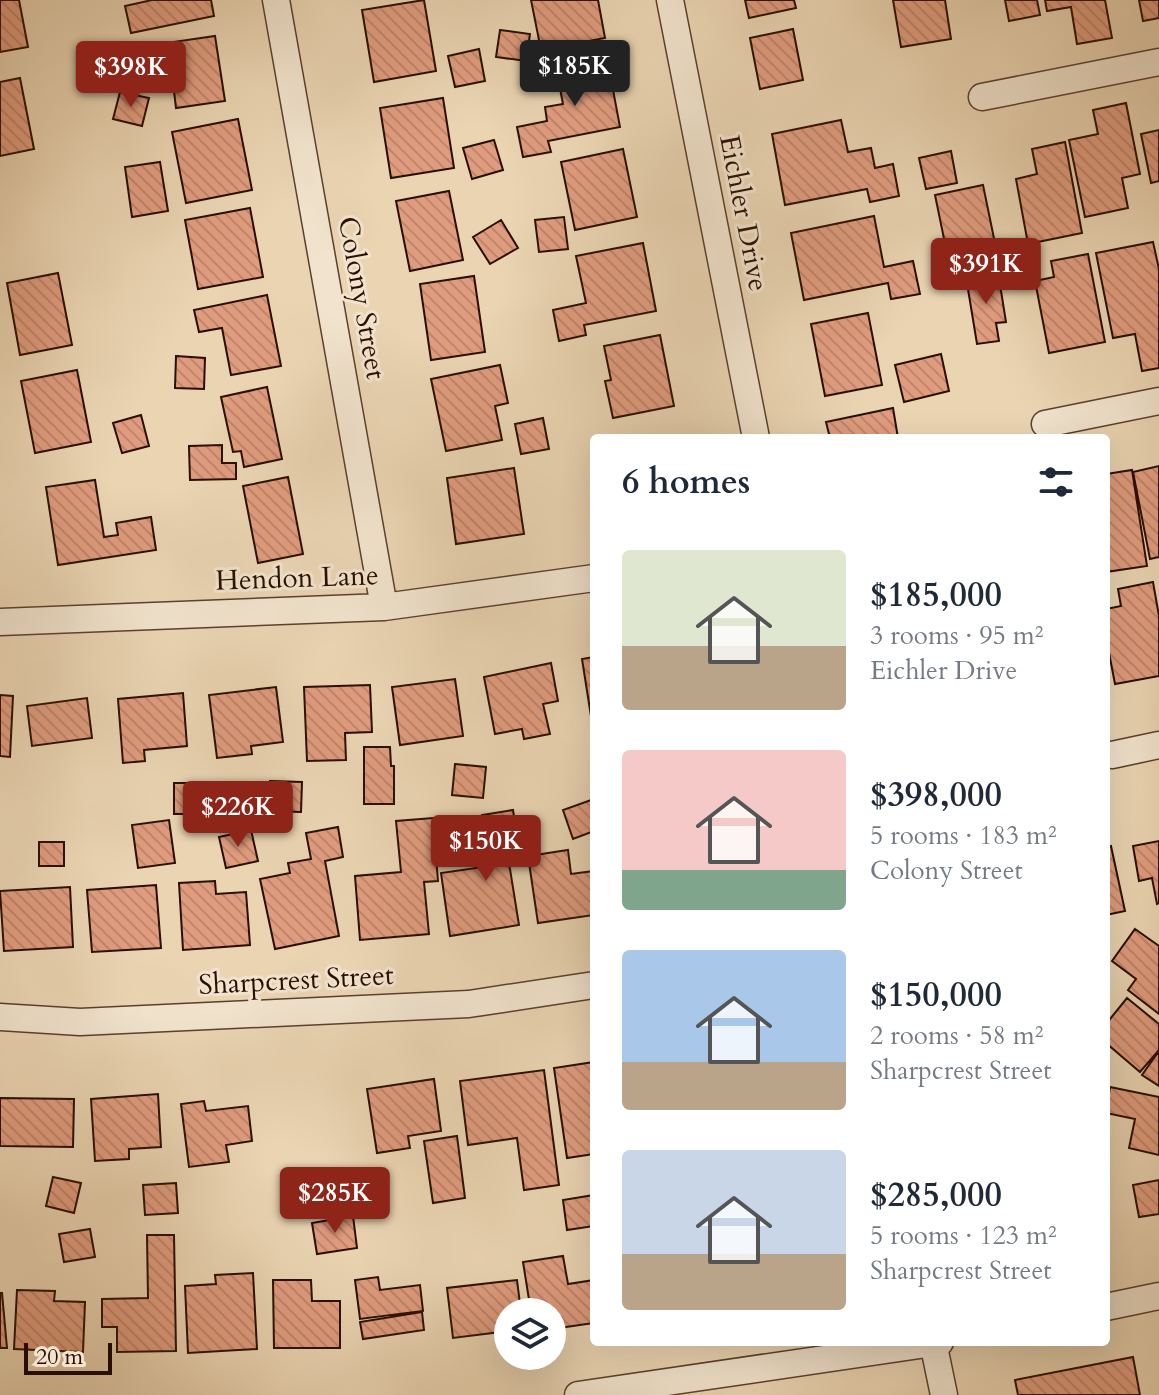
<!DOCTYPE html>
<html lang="en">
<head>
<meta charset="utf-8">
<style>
	body { margin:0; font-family:Cardo,serif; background:#f6f6f7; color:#1f2937; height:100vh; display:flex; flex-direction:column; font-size:30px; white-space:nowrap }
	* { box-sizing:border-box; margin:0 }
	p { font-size:26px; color:#747a83 }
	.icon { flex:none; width:44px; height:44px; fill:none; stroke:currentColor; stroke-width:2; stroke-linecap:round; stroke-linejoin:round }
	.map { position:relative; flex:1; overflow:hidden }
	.panel { position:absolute; left:590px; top:434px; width:520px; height:912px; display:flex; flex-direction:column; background:#fff; border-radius:8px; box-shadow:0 8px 32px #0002 }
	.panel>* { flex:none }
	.tools { position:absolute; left:494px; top:1298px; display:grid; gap:16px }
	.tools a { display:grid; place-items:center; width:72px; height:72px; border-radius:50%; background:#fff; box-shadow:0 8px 32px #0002; font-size:40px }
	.scale { position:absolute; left:24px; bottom:20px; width:88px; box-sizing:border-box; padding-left:8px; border:4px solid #2a0e00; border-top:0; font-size:22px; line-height:28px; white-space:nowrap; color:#2a0e00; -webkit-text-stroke:6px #f1e3cd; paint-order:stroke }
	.price { position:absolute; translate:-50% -68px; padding:0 18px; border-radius:8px; background:#8f2418; color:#fff; font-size:26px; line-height:52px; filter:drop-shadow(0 2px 4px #0008) }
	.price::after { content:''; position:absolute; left:50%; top:48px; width:24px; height:18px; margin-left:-12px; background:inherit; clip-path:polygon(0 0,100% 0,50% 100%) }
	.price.current { background:#222; color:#fff }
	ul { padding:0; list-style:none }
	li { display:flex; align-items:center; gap:24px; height:200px; padding:0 32px }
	li span { display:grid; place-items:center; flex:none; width:224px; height:160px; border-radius:8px; color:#555 }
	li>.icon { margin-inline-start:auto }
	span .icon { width:96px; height:96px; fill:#fffc; stroke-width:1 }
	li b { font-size:34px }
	h2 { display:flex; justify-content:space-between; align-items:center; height:96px; padding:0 32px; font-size:34px }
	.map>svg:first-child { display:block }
	.building { fill:url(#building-back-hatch); stroke:#2a0e00; stroke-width:2 }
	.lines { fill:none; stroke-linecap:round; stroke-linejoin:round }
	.street-casing { stroke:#5a402c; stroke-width:29 }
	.street { stroke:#f1e3cd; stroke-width:26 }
	.labels { text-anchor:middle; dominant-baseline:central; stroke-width:6; stroke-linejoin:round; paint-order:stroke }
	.street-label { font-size:28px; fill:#2a0e00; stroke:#f1e3cd }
</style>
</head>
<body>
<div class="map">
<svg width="1159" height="1395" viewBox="0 0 1159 1395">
	<defs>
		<pattern id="building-back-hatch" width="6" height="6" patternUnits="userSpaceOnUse" patternTransform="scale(2)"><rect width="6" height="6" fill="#e09c7e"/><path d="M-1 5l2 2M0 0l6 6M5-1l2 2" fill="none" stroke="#c0856b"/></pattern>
	</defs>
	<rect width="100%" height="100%" fill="#ead4b2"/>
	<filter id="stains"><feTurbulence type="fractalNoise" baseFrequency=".0025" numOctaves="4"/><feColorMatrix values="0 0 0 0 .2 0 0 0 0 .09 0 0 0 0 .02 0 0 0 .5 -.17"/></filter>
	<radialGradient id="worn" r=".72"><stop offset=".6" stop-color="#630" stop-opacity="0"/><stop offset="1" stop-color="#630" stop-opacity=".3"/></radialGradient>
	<!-- building -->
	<path class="building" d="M0,0H19L28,47L0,52Z
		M211,0L214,16L131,33L125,6L152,0Z
		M424,0L436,71L374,82L362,10Z
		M531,0H598L605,38L541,50Z
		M745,0H794L796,8L749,18Z
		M893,0H945L951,39L901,47Z
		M1005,0H1037L1040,15L1009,21Z
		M1045,0H1105L1112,38L1077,44L1071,7L1047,11Z
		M1139,0H1159V18L1143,21Z
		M793,29L803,80L760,89L750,38Z
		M500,30L530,34L526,61L496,57Z
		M215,36L225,101L176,108L174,91L180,90L173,42Z
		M479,49L485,81L455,87L448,56Z
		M607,58L620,127L548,141L551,152L523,157L517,127L547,121L545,107L563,104L556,68Z
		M20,78L34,149L0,156V82Z
		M120,92L149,98L142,126L113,119Z
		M443,98L454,168L391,178L380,108Z
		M1126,103L1140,174L1122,178L1128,208L1085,217L1069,140L1098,134L1093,110Z
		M238,119L252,190L186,203L172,132Z
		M841,120L848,152L871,148L875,168L893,164L899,196L870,202L867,189L785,205L772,134Z
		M1159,130V181L1151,183L1141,134Z
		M494,140L503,170L472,179L463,148Z
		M1065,142L1082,233L1028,244L1016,179L1037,174L1032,149Z
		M623,149L637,217L575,230L561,162Z
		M951,151L957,183L926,189L919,158Z
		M160,162L168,211L132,217L125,167Z
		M983,185L997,253L949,263L935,195Z
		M449,191L463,260L410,271L396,201Z
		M250,208L263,277L198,289L185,220Z
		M874,216L884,267L913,261L920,294L891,299L888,283L804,300L791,233Z
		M564,217L568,249L539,252L535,220Z
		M501,220L518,248L490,264L473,237Z
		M1153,242L1159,269V368L1142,371L1135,334L1113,338L1096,253Z
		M643,243L656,311L584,325L586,335L559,341L553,310L586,303L576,256Z
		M1088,254L1105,342L1049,353L1035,281L1054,277L1051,261Z
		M998,272L1006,322L996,323L999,341L977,344L966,277Z
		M58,273L72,345L20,355L7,283Z
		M474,276L485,352L431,360L420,284Z
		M267,295L281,366L231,375L222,328L199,332L194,310Z
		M868,313L882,385L825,396L811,324Z
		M660,335L674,406L613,418L605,381L611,380L604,346Z
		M941,354L949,391L904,402L895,365Z
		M176,356L205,358L204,389L175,388Z
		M500,365L508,403L495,406L502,440L446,451L431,379Z
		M77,370L91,442L35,453L21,381Z
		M267,387L282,459L244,467L241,451L233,452L221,397Z
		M893,408L898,438H830L826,422Z
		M141,415L149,446L122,453L113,423Z
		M543,418L549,449L521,454L515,424Z
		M222,445V463H236V479L190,480L189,446Z
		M1159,466V557L1150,559L1133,472Z
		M514,468L524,534L456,544L447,478Z
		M1132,470L1147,566L1106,572V474Z
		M288,477L303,554L258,563L243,486Z
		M95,480L104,537L118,535L116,523L151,517L156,550L58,565L46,487Z
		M1153,582L1159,616V676L1115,684L1106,637V609L1121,606L1118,589Z
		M594,657V729H593L582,659Z
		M551,663L558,701L543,704L550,734L524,739L522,729L495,734L484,677Z
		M455,679L463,736L400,745L392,687Z
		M370,685L372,732L345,733L346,760L307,761L304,687Z
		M276,687L283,742L251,746L252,754L217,758L209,695Z
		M183,693L187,746L144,750L145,761L123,763L118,699Z
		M0,695L13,696L10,757L0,756Z
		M87,698L92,738L32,746L27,706Z
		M364,747H390L391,766H394V804H364Z
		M455,764L486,767L483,798L452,795Z
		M270,781L302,782L301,812L269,811Z
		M174,783H206V814H174Z
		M594,799V831L573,839L563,810Z
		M513,810L521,861L509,863L519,925L450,936L441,873L490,866L482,815Z
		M433,818L438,881L424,882L429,934L360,940L355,876L401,872L396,821Z
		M169,820L175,863L138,868L132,825Z
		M338,827L343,857L325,861L339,936L275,949L260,879L290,873L288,863L311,859L306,833Z
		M251,830L258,861L226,868L219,837Z
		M1159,841V903L1157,904L1152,878L1139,881L1133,846Z
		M39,842H64V866H39Z
		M1111,846L1125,911L1106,915V848Z
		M568,850L571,874L594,871V915L538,923L528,856Z
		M215,881L216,894L246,892L250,945L183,950L179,883Z
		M156,885L161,948L92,952L87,890Z
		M70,887L73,947L4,951L0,891Z
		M1135,929L1159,946V1014L1128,990L1136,979L1112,961Z
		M1127,998L1159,1024V1050L1140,1072L1106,1043V1024Z
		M1159,1051V1086L1142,1075Z
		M594,1062V1135H592L594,1154L567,1158L554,1068Z
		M544,1070L559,1185L524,1190L517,1138L468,1145L460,1081Z
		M434,1079L441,1131L408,1136L410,1148L377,1153L367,1089Z
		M1110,1087L1159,1097V1155L1129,1148L1135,1119L1106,1113Z
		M158,1094L161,1147L129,1149V1159L95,1161L91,1099Z
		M0,1098L74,1099L73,1147L0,1146Z
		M204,1101L206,1111L248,1106L252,1141L226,1145L229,1162L189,1167L181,1104Z
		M457,1136L465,1198L433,1203L424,1141Z
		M367,1174L368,1206H335V1175Z
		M53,1177L81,1183L74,1213L46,1206Z
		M1159,1180V1214L1139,1217L1133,1185Z
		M176,1183L178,1213L145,1215L143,1185Z
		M594,1195V1226L567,1230L563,1200Z
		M353,1216L357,1248L317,1254L312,1223Z
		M90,1229L95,1257L64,1262L59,1234Z
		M147,1235H174L176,1351L117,1352V1327H102V1299L148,1298Z
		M563,1256L568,1284L594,1280V1323L552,1329V1312H531L523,1262Z
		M253,1273L257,1349L188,1353L185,1286L216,1284L215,1275Z
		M378,1277L380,1290L420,1285L423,1311L360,1319L355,1280Z
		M273,1280H311L312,1301H340V1348H274Z
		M517,1280L521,1312H508V1331L453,1338L447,1288Z
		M17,1290L55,1291L54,1301L85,1302L83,1352L14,1349Z
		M0,1293H2L7,1348H0Z
		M422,1312L424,1330L363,1339L360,1322Z
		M1133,1357L1140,1395H1018L1015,1380Z"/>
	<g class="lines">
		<defs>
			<path id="street" d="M276,0L384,607
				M670,0L756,438
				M982,97L1159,62
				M1045,424L1159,401
				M0,622L384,607L594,578
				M1112,755L1159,745
				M0,1017L80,1022L469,1004L594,985
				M1106,1307L1159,1296
				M933,1342L944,1395
				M578,1395L940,1342"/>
		</defs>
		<!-- street casing -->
		<use href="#street" class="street-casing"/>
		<!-- street -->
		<use href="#street" class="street"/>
	</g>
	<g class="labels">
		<!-- street labels -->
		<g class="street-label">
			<text transform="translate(744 213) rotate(79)">Eichler Drive</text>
			<text transform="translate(362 298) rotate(80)">Colony Street</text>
			<text transform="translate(297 578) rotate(-2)">Hendon Lane</text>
			<text transform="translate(296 980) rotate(-3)">Sharpcrest Street</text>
		</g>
	</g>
	<rect width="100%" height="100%" filter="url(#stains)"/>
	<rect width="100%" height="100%" fill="url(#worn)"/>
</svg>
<div class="tools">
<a><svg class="icon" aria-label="layers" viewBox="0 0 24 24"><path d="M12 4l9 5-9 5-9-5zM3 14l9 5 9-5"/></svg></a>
</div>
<div class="scale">20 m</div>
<b class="price current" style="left:575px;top:108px">$185K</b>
<b class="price" style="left:131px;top:109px">$398K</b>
<b class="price" style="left:986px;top:306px">$391K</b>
<b class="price" style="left:238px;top:849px">$226K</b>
<b class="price" style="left:486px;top:883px">$150K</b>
<b class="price" style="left:335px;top:1235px">$285K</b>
<section class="panel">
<h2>6 homes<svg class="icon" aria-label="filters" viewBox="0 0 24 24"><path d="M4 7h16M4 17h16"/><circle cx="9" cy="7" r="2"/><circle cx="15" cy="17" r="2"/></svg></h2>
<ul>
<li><span style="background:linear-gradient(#dfe7d0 60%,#b9a48a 0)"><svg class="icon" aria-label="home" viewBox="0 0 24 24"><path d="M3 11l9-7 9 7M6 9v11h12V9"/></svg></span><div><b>$185,000</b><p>3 rooms · 95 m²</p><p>Eichler Drive</p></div></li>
<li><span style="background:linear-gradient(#f6c9c9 75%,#7fa58c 0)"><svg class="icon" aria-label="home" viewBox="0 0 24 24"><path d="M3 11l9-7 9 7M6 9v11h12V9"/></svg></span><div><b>$398,000</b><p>5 rooms · 183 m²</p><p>Colony Street</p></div></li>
<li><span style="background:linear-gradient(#a9c7e8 70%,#b9a48a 0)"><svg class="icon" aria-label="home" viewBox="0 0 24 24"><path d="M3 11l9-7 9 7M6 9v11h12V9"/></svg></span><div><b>$150,000</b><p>2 rooms · 58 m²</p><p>Sharpcrest Street</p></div></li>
<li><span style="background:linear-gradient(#c9d6e8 65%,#b9a48a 0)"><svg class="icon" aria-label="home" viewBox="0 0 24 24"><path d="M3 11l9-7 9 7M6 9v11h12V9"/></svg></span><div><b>$285,000</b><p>5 rooms · 123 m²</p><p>Sharpcrest Street</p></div></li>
</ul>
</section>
</div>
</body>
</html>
